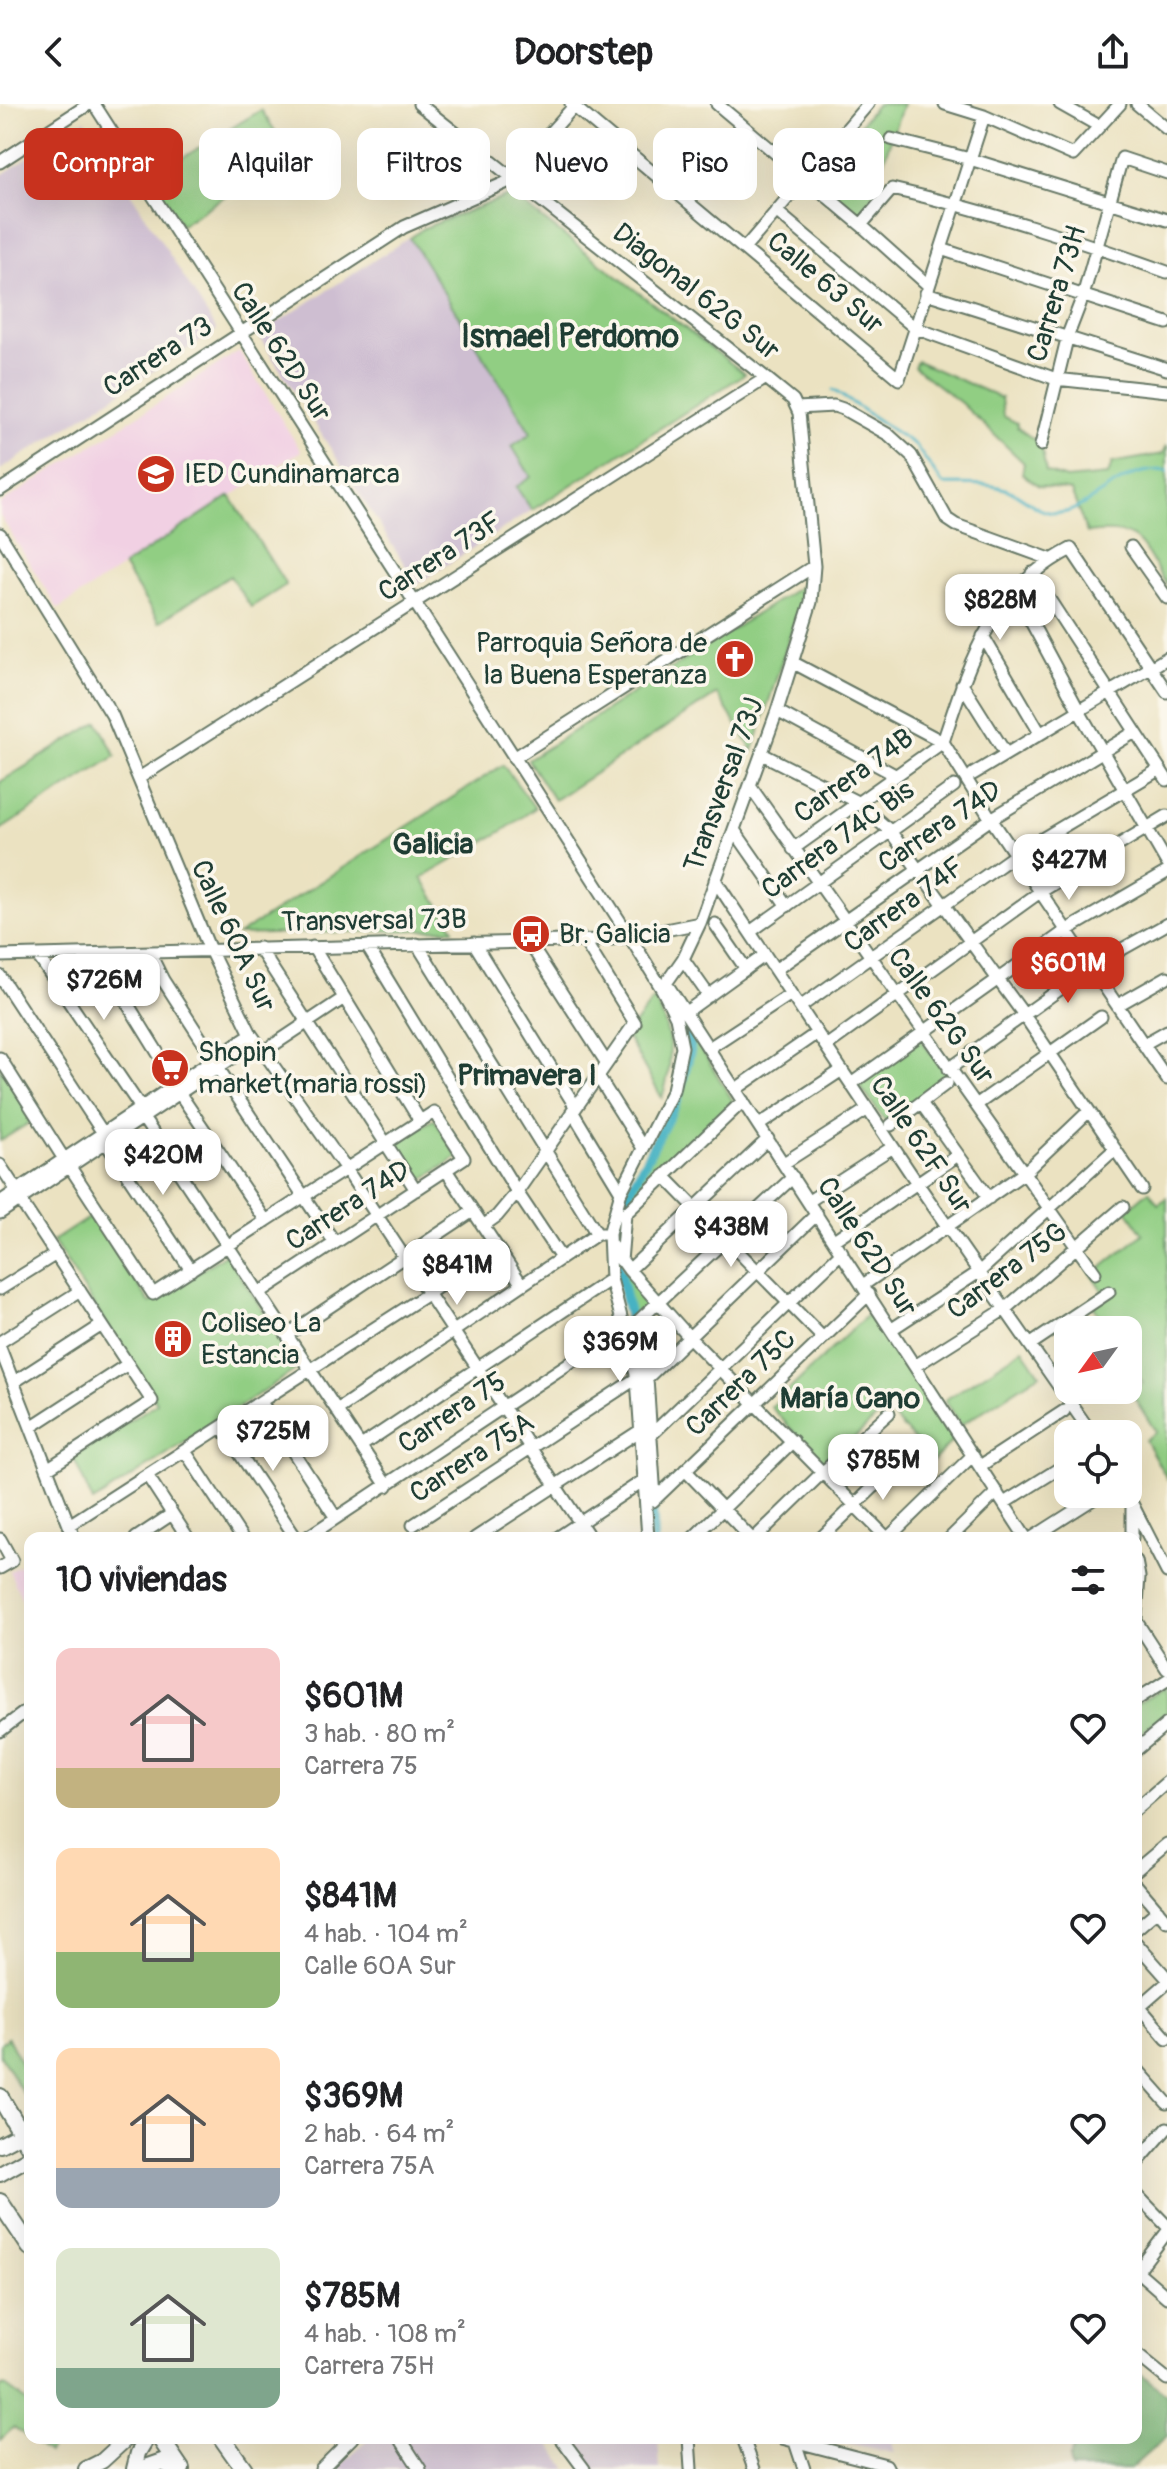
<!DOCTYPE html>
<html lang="es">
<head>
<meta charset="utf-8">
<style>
	body { margin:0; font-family:Pangolin,sans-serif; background:#f2f2f2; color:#202124; height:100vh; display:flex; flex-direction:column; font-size:30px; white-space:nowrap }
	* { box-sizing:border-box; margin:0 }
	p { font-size:26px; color:#757577 }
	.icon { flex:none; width:44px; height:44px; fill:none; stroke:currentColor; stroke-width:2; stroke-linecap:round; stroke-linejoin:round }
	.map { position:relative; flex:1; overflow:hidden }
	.side { position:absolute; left:24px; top:1428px; width:1118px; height:912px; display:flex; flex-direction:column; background:#fff; border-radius:16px; box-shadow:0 8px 32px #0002 }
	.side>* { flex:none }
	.top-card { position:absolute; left:24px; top:24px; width:1120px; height:72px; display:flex; gap:16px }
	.needle { width:52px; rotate:237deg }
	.tools { position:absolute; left:1054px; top:1212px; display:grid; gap:16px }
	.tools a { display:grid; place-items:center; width:88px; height:88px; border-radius:16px; background:#fff; box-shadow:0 8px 32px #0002; font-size:40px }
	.price { position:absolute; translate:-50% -68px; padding:0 18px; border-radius:16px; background:#fff; color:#222; font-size:26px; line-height:52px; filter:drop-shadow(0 2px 4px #0008) }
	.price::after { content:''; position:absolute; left:50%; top:48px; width:24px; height:18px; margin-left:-12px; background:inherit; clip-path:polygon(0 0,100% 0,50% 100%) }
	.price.selected { background:#c8321e; color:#fff }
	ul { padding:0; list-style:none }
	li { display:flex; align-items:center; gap:24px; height:200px; padding:0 32px }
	li span { display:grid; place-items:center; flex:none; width:224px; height:160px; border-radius:16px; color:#555 }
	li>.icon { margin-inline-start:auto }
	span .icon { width:96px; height:96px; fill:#fffc; stroke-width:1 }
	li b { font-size:34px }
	h2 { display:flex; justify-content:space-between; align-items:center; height:96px; padding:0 32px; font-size:34px }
	.tag { padding:0 28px; border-radius:16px; background:#fff; box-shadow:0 8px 32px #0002; font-size:28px; line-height:72px }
	.tag.selected { background:#c8321e; color:#fff }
	header { display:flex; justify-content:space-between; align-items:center; height:104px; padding:0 32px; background:#fff; font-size:36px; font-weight:700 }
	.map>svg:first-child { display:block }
	.built { fill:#f1d0e3 }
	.industrial { fill:#cebed1 }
	.green { fill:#91ce83; stroke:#58865c; stroke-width:2 }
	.forest { fill:#74b171; stroke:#4a7752; stroke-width:2 }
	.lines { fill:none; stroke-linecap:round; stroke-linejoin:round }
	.stream { stroke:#46b2c3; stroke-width:3 }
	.canal { stroke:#46b2c3; stroke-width:10 }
	.minor-casing { stroke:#667765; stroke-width:15 }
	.major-casing { stroke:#667765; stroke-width:18 }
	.highway-casing { stroke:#667765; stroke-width:20 }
	.minor { stroke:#fff; stroke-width:11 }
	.major { stroke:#fff; stroke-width:14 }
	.highway { stroke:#fff; stroke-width:16 }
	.labels { text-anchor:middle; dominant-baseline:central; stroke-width:7; stroke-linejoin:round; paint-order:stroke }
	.street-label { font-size:28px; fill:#1f3d34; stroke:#fbf7ec }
	.poi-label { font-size:28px; fill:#1f3d34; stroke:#fbf7ec; text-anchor:start }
	.neighbourhood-label { font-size:30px; font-weight:bold; fill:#1f3d34; stroke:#fbf7ec }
	.quarter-label { font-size:32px; font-weight:bold; fill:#1f3d34; stroke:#fbf7ec }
</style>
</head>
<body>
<header><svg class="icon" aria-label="back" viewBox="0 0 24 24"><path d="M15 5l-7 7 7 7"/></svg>Doorstep<svg class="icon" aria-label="share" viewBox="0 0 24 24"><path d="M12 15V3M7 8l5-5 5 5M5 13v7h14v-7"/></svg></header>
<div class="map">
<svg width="1167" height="2365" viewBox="0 0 1167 2365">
	<rect width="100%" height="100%" fill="#fbf7ec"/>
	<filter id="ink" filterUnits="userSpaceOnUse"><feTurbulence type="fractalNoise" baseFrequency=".0125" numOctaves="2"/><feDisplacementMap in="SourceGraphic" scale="16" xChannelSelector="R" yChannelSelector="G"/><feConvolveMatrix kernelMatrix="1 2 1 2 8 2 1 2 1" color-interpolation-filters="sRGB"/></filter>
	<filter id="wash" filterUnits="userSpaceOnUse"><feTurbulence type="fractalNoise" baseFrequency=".006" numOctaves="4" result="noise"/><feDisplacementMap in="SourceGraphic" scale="32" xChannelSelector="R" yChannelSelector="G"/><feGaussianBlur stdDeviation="1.8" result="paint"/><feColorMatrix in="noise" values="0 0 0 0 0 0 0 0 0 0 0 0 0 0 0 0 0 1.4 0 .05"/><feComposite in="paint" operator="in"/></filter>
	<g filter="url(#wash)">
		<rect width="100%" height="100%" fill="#ebe2c1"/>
		<!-- built -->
		<path class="built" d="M239,247L301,347L58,505L0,412V400Z
			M30,1457V1513L9,1467Z"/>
		<!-- industrial -->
		<path class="industrial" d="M85,16L217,226L0,366V72Z
			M511,91L708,293L417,480L258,231L424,124Z
			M370,2334H545L568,2365H337Z
			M571,2334H658L660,2365H594Z
			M824,2334H892L894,2349Z"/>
		<!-- green -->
		<path class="green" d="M877,0H903L863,117L816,74Z
			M261,6L290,49L181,121L151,73Z
			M511,91L745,270L532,406L516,383L531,373L512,342L531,329L410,134L424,124Z
			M917,257L1001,294L1003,312L1017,319V323L1041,341L1046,368L1066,375L1108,371L1112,359L1163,350L1167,341V482C1140,440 1143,422 1087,429L1071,387L1039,382L1022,370L1024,359L961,299L914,263Z
			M230,392L286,481L251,503L230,472L159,518L123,462Z
			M802,481L800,500L753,647L717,590L554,696L528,656Z
			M98,618L116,652L0,726V678Z
			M503,661L535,704L504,726L422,774L454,825L238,831Z
			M654,895C673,929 674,958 662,994L626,931Z
			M686,920L733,997L616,1113L677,997L690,948Z
			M920,935L948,972L886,1018L859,981Z
			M0,963L34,1016L0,1037Z
			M434,1015L458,1053L417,1079L393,1040Z
			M1149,1087L1158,1100L1167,1094V1375L1145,1336L1156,1328L1130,1287L1143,1279L1128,1256V1226H1109L1092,1200L1105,1191L1092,1171L1143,1130L1127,1106Z
			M93,1111L150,1199L226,1150L300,1263L93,1398L73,1353L157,1299L53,1137Z
			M617,1159L652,1198L631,1218Z
			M871,1207L955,1334L933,1357L886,1305L824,1361L771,1303Z
			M1023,1245L1040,1270L961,1321L945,1296Z
			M1167,1583V1608L1136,1633V1600Z
			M8,1934L30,1976V1986L23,1990L0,1950V1939Z
			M4,2281L30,2300V2334H58L48,2349L14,2323L0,2336V2285Z"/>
		<!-- forest -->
		<path class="forest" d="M1136,2266L1167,2291V2332L1130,2365H1071L1069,2355L1077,2334H1136Z"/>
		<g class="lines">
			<!-- stream -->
			<path class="stream" d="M833,286L915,341L943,380C964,381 990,378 1010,387C1025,393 1036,408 1054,409C1088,412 1118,360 1167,367"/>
			<!-- canal -->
			<path class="canal" d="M634,1231L617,1159L616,1113L677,997L690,947L686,920
				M651,1389L654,1434"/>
		</g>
	</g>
	<g filter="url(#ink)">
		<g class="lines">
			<defs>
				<path id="minor" d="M94,0L630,833L662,885L676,913L682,943L673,986L621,1088L609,1130L611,1175L637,1274L648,1434
					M419,0L766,274L793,296L799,309L814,462L811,498L777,607L700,819L683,855L662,885
					M571,0L899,275L984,12
					M717,0L861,121L929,182
					M945,0L984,12L1073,51L1120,0
					M1060,0L1099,22
					M1137,0L1167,25
					M891,35L970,55L1167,116
					M0,58L89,0
					M776,107L915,224L1056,275L1167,287
					M861,121L892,85C986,106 1077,136 1167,168
					M744,145L868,0
					M941,145L1167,219
					M926,189L1167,265
					M797,304L834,302L843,305L889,331L911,351L947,415L956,421L1050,455
					M1041,341L1068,231L1083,192L1122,54L1167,69
					M0,386L404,123L505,79L576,0
					M0,430L112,611L210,846L251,930L346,1065L590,1434
					M1131,443L1167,494
					M1032,469L1167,676
					M1014,486L1079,607L1167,759
					M983,532L1040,629
					M792,558L943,638L991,715L1167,975
					M962,580L1006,650
					M777,607L895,671
					M943,638C970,556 990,487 1071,445L1167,588
					M762,650L857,698L890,727L1024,911L1142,1085
					M514,654L814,462
					M973,670L1167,554
					M139,674L766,274
					M750,682L1095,1169
					M734,726L787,802
					M793,745L943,638
					M715,776L917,1079L1092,1330
					M715,820L746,865
					M750,828L954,682
					M528,837L606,958
					M474,839L575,1002
					M417,840L597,1130
					M367,842L517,1088L561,1154
					M313,843L420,1017
					M259,844L416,1086
					M150,850L163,876L214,955
					M0,852L601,836L630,833L700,819
					M38,852L141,1004
					M98,852L177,980
					M683,855L709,892
					M775,866L991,715L1135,628
					M0,872L103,1029
					M666,879L1026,1434
					M1118,901L1167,873
					M800,903L1015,751L1160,665
					M686,908L765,851
					M1144,940L1167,927
					M826,942L1040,788L1167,712
					M709,944L791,890
					M263,948L344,894
					M0,954L64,1055
					M218,964L335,1139
					M949,965L1092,862L1167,820
					M597,971L643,1044
					M851,980L1067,826L1167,768
					M736,985L817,929
					M180,990L266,1117
					M921,999L989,1094
					M976,1001L1101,913
					M572,1007L621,1088
					M143,1014L387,1382
					M759,1021L842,966
					M891,1021L947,979
					M106,1039L191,1166
					M784,1059L868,1005
					M0,1061L17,1087
					M70,1063L153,1190L434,1008L464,1054L259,1189
					M446,1066L522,1181
					M664,1072L823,1234
					M20,1096L152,1297L47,1365
					M809,1097L893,1043
					M0,1098L251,930
					M0,1109L256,938
					M483,1122L497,1112L517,1088L635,919L584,836
					M834,1136L958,1051
					M611,1141L629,1166L689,1233L887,1434
					M621,1157L625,1110L743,997
					M629,1166L768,1035
					M863,1181L1024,1069L1089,1007
					M0,1185L56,1150
					M892,1225L979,1168L1115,1045
					M287,1231L473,1107
					M0,1238L80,1187
					M1031,1240L1109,1188
					M0,1244L74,1434
					M915,1262L1005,1205L1123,1103
					M647,1274L817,1110
					M14,1278L102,1221
					M261,1298L336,1414
					M337,1306L597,1130H604
					M31,1323L128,1260
					M222,1323L296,1434
					M650,1332L842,1148
					M361,1342L611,1175
					M185,1347L242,1434
					M980,1362L1064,1307
					M685,1366L751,1434
					M147,1371L188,1434
					M1127,1390L1167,1468
					M655,1394L647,1274L635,1220L793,1073
					M653,1397L869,1190
					M1004,1399L1068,1359
					M69,1421L429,1189L496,1143
					M413,1421L637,1274
					M136,1434L172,1410
					M306,1434L625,1222
					M475,1434L641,1326
					M557,1434L644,1376
					M693,1434L793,1337
					M755,1434L823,1368L889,1309
					M821,1434L921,1337
					M888,1434L973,1351
					M950,1434L997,1388
					M1032,1434L1101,1390
					M1132,1434V1402
					M0,1435L12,1457L0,1464
					M1136,1457L1139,1473L1136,1514
					M1136,1517L1167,1565
					M1136,1596L1167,1576
					M0,1627L30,1604
					M1136,1646L1167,1620
					M1136,1705L1167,1678
					M1136,1766L1167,1740
					M1136,1781L1167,1817
					M1136,1825L1158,1806
					M1136,1839L1167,1874
					M1136,1899L1167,1935
					M1136,1906L1167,1879
					M1136,1964L1167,1999
					M1136,2060L1167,2024
					M1136,2090L1167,2122
					M1136,2166L1167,2193
					M1136,2169L1167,2128
					M1136,2250L1167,2275
					M400,2334L420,2365
					M561,2334L584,2365
					M689,2334L691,2365
					M743,2334L754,2365
					M782,2334L886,2361L888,2365
					M795,2338L804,2365
					M321,2365L352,2334"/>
				<path id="major" d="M0,2041L21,2030
					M0,2070L30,2053
					M86,2365L102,2357L127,2334
					M134,2365L138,2349L147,2334"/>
				<path id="highway" d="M0,1993L30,2044
					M0,2098L30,2143
					M160,2334L181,2365
					M222,2334L244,2365
					M142,2365L162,2358L180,2365"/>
			</defs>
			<!-- minor casing -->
			<use href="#minor" class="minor-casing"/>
			<!-- major casing -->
			<use href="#major" class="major-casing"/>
			<!-- highway casing -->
			<use href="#highway" class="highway-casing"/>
			<!-- minor -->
			<use href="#minor" class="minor"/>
			<!-- major -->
			<use href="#major" class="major"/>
			<!-- highway -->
			<use href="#highway" class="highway"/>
		</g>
	</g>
	<!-- icons -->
	<defs>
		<symbol id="school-disc" viewBox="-11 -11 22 22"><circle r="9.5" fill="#c8321e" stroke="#fbf7ec"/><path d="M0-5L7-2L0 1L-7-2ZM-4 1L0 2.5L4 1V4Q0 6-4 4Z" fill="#fff"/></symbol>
		<symbol id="church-disc" viewBox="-11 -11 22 22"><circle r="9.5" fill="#c8321e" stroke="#fbf7ec"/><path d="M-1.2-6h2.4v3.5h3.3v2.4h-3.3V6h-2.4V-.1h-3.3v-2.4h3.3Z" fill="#fff"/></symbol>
		<symbol id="bus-disc" viewBox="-11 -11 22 22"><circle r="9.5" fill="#c8321e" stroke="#fbf7ec"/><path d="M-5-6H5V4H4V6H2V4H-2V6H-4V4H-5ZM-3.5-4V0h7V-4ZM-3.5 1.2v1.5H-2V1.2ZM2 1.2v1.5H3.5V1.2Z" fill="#fff"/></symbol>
		<symbol id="supermarket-disc" viewBox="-11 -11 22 22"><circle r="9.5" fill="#c8321e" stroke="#fbf7ec"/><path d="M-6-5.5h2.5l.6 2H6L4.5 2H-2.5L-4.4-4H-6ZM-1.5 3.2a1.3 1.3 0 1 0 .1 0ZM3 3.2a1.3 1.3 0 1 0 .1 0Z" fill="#fff"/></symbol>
		<symbol id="building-disc" viewBox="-11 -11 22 22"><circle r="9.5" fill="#c8321e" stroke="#fbf7ec"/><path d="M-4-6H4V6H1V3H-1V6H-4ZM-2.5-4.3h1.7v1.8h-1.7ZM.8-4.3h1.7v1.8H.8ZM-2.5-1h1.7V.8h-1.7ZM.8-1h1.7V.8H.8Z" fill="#fff"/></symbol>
	</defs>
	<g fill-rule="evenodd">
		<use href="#school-disc" x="134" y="348" width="44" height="44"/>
		<use href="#church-disc" x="713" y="533" width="44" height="44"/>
		<use href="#bus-disc" x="509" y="808" width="44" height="44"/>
		<use href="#supermarket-disc" x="148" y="942" width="44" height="44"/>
		<use href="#building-disc" x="151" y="1213" width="44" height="44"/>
	</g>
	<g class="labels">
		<!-- street labels -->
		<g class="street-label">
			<text transform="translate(825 179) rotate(40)">Calle 63 Sur</text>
			<text transform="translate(696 188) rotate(38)">Diagonal 62G Sur</text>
			<text transform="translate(1057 190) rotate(-73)">Carrera 73H</text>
			<text transform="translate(281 248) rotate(57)">Calle 62D Sur</text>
			<text transform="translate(158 253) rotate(-33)">Carrera 73</text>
			<text transform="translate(440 453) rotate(-33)">Carrera 73F</text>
			<text transform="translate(854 672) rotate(-36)">Carrera 74B</text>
			<text transform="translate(724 681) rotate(-70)">Transversal 73J</text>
			<text transform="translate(940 723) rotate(-34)">Carrera 74D</text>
			<text transform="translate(838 736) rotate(-36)">Carrera 74C Bis</text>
			<text transform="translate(904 801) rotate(-36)">Carrera 74F</text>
			<text transform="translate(374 817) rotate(-1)">Transversal 73B</text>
			<text transform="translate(233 832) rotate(65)">Calle 60A Sur</text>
			<text transform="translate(941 912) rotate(54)">Calle 62G Sur</text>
			<text transform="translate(921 1041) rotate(56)">Calle 62F Sur</text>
			<text transform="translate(348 1102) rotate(-33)">Carrera 74D</text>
			<text transform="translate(867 1143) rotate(57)">Calle 62D Sur</text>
			<text transform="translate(1007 1167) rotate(-37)">Carrera 75G</text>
			<text transform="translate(741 1279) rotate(-44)">Carrera 75C</text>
			<text transform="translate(452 1309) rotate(-34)">Carrera 75</text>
			<text transform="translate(472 1354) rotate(-33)">Carrera 75A</text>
		</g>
		<!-- poi labels -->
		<g class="poi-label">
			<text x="184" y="370">IED Cundinamarca</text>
			<text x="707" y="539" text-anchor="end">Parroquia Señora de<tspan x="707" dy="32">la Buena Esperanza</tspan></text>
			<text x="559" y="830">Br. Galicia</text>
			<text x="198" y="948">Shopin<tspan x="198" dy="32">market(maria rossi)</tspan></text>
			<text x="201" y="1219">Coliseo La<tspan x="201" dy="32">Estancia</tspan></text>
		</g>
		<!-- neighbourhood labels -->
		<g class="neighbourhood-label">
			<text x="433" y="740">Galicia</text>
			<text x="527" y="971">Primavera I</text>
			<text x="850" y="1294">María Cano</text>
		</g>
		<!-- quarter labels -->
		<g class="quarter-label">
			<text x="570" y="233">Ismael Perdomo</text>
		</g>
	</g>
</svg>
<div class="tools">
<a><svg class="needle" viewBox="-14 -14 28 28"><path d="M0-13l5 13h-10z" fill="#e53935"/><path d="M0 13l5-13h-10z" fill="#757577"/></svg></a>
<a><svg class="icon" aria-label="locate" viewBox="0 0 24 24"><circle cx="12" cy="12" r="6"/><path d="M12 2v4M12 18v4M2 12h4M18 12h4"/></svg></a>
</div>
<b class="price" style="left:1000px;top:538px">$828M</b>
<b class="price" style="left:1069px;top:798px">$427M</b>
<b class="price selected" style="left:1068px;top:901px">$601M</b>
<b class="price" style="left:104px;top:918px">$726M</b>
<b class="price" style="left:163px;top:1093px">$420M</b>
<b class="price" style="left:731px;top:1165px">$438M</b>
<b class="price" style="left:457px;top:1203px">$841M</b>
<b class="price" style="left:620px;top:1280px">$369M</b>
<b class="price" style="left:273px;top:1369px">$725M</b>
<b class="price" style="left:883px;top:1398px">$785M</b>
<div class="top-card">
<a class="tag selected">Comprar</a>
<a class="tag">Alquilar</a>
<a class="tag">Filtros</a>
<a class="tag">Nuevo</a>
<a class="tag">Piso</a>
<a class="tag">Casa</a>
</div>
<section class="side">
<h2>10 viviendas<svg class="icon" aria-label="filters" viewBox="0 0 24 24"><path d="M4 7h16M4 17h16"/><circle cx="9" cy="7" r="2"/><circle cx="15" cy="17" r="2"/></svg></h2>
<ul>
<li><span style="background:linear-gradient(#f6c9c9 75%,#c2b280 0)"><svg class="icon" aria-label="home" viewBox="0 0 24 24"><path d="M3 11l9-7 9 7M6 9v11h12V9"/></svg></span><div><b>$601M</b><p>3 hab. · 80 m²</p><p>Carrera 75</p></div><svg class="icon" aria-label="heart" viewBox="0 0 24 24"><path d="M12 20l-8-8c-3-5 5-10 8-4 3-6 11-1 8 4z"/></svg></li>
<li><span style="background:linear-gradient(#ffd9b3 65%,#8fb573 0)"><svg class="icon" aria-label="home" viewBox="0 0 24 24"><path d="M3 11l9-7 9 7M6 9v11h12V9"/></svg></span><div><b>$841M</b><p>4 hab. · 104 m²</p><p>Calle 60A Sur</p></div><svg class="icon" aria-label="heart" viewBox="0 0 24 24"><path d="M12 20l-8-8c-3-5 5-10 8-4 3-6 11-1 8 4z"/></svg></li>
<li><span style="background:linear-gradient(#ffd9b3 75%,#9aa5b1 0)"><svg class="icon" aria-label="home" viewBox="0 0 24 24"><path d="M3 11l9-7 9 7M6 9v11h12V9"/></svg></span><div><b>$369M</b><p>2 hab. · 64 m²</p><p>Carrera 75A</p></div><svg class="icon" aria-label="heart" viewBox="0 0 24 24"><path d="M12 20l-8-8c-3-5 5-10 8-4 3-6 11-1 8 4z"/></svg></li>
<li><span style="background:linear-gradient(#dfe7d0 75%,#7fa58c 0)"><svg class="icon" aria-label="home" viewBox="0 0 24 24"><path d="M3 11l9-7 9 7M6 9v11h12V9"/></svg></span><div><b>$785M</b><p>4 hab. · 108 m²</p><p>Carrera 75H</p></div><svg class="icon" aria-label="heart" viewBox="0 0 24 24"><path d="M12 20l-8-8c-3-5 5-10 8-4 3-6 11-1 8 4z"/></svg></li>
</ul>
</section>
</div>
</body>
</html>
